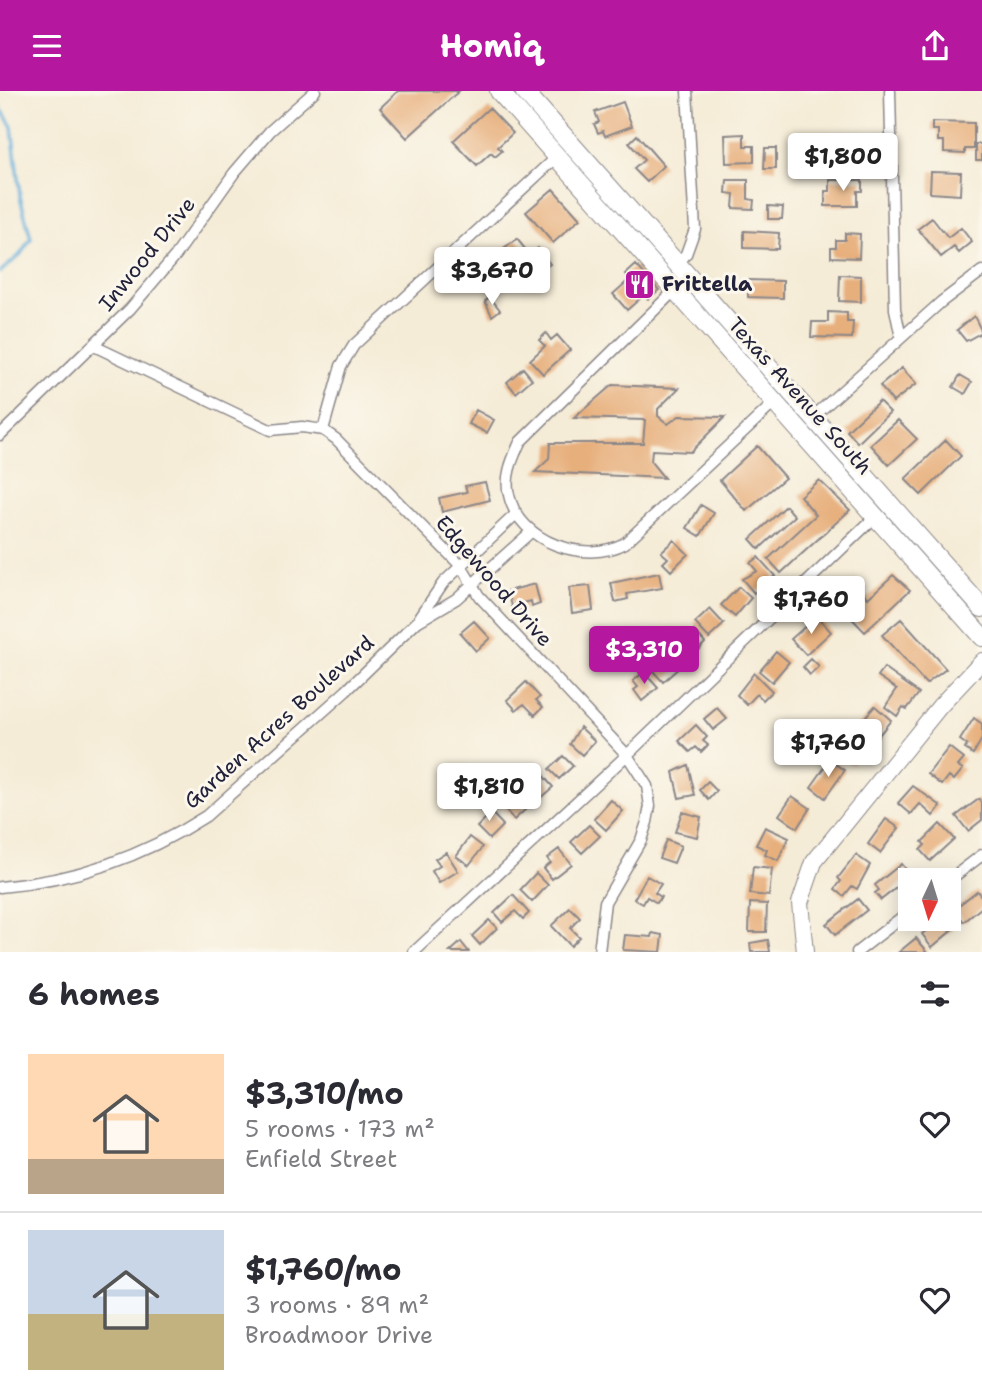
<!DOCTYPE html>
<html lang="en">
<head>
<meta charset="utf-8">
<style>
	body { margin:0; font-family:"Shantell Sans",sans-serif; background:#f2f2f3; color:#2b2b33; height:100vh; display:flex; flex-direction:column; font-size:26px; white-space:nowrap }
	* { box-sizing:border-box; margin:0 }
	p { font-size:23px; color:#7c7c81 }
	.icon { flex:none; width:38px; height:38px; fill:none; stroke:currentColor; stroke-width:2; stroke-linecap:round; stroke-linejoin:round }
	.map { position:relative; height:861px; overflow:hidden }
	.drawer { display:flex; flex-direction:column; background:#fff; flex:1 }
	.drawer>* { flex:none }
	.needle { width:46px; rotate:184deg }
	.buttons { position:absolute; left:898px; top:777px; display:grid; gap:14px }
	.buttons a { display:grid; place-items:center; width:63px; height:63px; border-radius:0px; background:#fff; box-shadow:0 4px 18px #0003; font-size:35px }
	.price { position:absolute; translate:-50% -60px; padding:0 16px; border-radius:7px; background:#fff; color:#222; font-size:23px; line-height:46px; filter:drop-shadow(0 2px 4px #0008) }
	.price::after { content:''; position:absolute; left:50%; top:42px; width:21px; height:16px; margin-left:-10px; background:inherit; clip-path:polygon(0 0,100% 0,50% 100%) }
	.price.selected { background:#b5179e; color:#fff }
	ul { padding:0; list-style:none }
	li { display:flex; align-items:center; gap:21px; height:175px; padding:0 28px }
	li+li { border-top:2px solid #e1e1e2 }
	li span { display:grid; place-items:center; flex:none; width:196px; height:140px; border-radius:0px; color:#555 }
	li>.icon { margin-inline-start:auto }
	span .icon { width:84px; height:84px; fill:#fffc; stroke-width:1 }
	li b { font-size:30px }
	h2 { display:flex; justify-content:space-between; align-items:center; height:84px; padding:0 28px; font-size:30px }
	header { display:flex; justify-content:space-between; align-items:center; height:91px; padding:0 28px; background:#b5179e; color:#fff; font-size:32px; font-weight:700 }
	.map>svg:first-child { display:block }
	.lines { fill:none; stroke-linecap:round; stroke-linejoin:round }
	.stream { stroke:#62adda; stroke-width:3.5 }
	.building { fill:#e7af7b }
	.street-casing { stroke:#8c8789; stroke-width:13 }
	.secondary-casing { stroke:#8c8789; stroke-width:18 }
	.primary-casing { stroke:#8c8789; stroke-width:20 }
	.street { stroke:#fff; stroke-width:10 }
	.secondary { stroke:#fff; stroke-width:16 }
	.primary { stroke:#fff; stroke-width:18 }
	.labels { text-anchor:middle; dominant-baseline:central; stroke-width:6; stroke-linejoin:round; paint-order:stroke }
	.street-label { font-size:21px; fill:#22223b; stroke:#fbf7ec }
	.poi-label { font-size:21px; font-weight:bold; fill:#22223b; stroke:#fbf7ec; text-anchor:start }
</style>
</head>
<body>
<header><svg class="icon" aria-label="menu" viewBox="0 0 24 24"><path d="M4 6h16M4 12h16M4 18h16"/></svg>Homiq<svg class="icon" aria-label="share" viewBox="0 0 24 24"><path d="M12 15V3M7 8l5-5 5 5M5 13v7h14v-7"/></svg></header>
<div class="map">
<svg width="982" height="861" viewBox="0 0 982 861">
	<rect width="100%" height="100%" fill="#fbf7ec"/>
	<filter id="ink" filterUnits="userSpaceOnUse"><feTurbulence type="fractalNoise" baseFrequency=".0143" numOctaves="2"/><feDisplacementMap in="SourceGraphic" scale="14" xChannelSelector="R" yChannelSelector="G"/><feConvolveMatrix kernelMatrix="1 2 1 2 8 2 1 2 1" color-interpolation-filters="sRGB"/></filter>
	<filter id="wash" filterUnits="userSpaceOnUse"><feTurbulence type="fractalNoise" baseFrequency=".00686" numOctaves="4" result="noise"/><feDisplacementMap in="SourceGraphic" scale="28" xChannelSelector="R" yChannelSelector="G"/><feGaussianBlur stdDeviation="1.57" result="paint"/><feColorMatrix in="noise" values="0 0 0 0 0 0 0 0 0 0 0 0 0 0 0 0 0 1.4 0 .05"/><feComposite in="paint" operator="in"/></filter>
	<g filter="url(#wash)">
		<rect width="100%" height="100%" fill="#f5ecd7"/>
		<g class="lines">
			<!-- stream -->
			<path class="stream" d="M0,16L12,36L20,105L31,148L20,164L0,181"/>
		</g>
		<g id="blocks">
			<!-- building -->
			<path class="building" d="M398,0H459L407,47L380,17Z
				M623,11L632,35L605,45L603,40L598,42L594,33L599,31L595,21Z
				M489,17L513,42L498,56L502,60L495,66L491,62L477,75L453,50Z
				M932,31L974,32V58H965V62L944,61V50H938V39H932Z
				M744,43V55H754V71L726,72L725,44Z
				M637,44L664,75L647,91L634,78L644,69L629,52Z
				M841,44H860V69L825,70V63H806V49L841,52Z
				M976,53H982V69H976Z
				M765,57H776V78H764Z
				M931,80L961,81L960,104L930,102Z
				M727,89H748V108L754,109L753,118L733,117L734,103L726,102Z
				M830,89H862V100H857V115H825V100H830Z
				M553,98L580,128L553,152L526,121Z
				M768,115L783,116L782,128H768Z
				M932,127L948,147L961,137L972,151L959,162L954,156L941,166L918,138Z
				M744,140L779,142L778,158L744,157Z
				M845,142L860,143L859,167L831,166V156H836V149H845Z
				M517,148L535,170L522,180L504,158Z
				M538,157L550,173L543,178L531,163Z
				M636,174L659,199L648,208L644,204L627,219L613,203L630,188L626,183Z
				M491,177L503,194L497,199L492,193L485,198L477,188Z
				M840,184L861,185V211L839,210Z
				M748,189L783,190V207L748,206Z
				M490,206L500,219L492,225L485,210Z
				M828,221L847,222V231H853L852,247L811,246L812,231H828Z
				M974,225L982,241L966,250L957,239Z
				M546,242L551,249L557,244L570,259L543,283L530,269L545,255L539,249Z
				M523,277L532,288L516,302L507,291Z
				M902,277L916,293L893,311L880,295Z
				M960,284L972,291L965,303L953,296Z
				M612,294L679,297L658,318V325L668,333L679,325L725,326L690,361L652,359L651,371L664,387L535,381L549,368L550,352H643L645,329L574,327Z
				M879,310L890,321L858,352L847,340Z
				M476,319L494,329L487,342L469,333Z
				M898,329L917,348L889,374L871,354Z
				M946,349L961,365L921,404L905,388Z
				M757,355L785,387L746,420L720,389Z
				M819,389L850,419L781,482L768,468L816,424L800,405Z
				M485,391L490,409L442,421L439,407L467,401L465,395Z
				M701,414L714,422L700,445L687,437Z
				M786,415L795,425L759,458L750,448Z
				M674,449L688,463L671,480L663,472L668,467L661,461Z
				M758,466L775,485L754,502L742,488L757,480L750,472Z
				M659,482L662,497L627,503L628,508L615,511L611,492Z
				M893,484L910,499L865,541L836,511L854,492L868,507Z
				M535,493L540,513L532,516L531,510L524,512L526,518L513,519L508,500Z
				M590,495L593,519L572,522L569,497Z
				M739,496L751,507L735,526L721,514Z
				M710,518L724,533L709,547L695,532Z
				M817,525L831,541L806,564L791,548Z
				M901,528L946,578L926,593L882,544Z
				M474,530L490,547L476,560L460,542Z
				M695,540L705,551L687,570L676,559Z
				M776,560L789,571L772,591L759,580Z
				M671,563L682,574L663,591L653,580Z
				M811,568L819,576L810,584L803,576Z
				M884,577L919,602L907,618L903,616L897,625L885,616L897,598L878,585Z
				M644,581L658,597L642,610L634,599L638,596L633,590Z
				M754,582L772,600L763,609L757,603L747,614L737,604Z
				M526,591L540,606L536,609L543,616L535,624L524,613L516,619L507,609Z
				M875,615L891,629L875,649L858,634Z
				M717,617L727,628L713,639L704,628Z
				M974,627L982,633V648L973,663L965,658L967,654L960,649Z
				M696,634L707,646L703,650L708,654L701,661L696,656L690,661L679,650Z
				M580,636L595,650L582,664L570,653Z
				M853,643L867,652L852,673L835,660L840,654L843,656Z
				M949,656L964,668L958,675L963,678L954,689L949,685L942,694L928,683Z
				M563,665L573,675L559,688L549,678Z
				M830,669L845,679L825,707L811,696Z
				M688,674L695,704L679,707L673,681Z
				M539,680L553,696L539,708L525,693Z
				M708,691L717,700L709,709L700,699Z
				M913,695L941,715L933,725L920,713L911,723L898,712Z
				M512,704L526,718L514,729L501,714Z
				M792,705L810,717L797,737L779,724Z
				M979,708L982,712V729L968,740L956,725Z
				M611,709L623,720L606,739L594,728Z
				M483,713L503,734L489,748L477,736L487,726L479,717Z
				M682,721L701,726L697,746L675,741Z
				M886,728L899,737L880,762L868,753Z
				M940,733L954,748L930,770L920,759L925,754L922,751Z
				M589,734L600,745L582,762L571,751Z
				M765,736L789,747L778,770L765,764L767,759L756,754Z
				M470,746L483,756L469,774L456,765Z
				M666,749L681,755L674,772L659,767Z
				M559,758L571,773L552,788L543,777L550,771L547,767Z
				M446,761L458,780L439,792L432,780L440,775L435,768Z
				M856,764L870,774L857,798L852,795L844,805L835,798L841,790L838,787Z
				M901,773L911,785L881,809L875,802L879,799L875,794Z
				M753,776L772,778L769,805L750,803Z
				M536,782L548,794L532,811L520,799Z
				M647,785L661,793L655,802L661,806L657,812L647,806L643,813L634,808Z
				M977,800L982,806V816L964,831L954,818Z
				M513,804L529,822L523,828L515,820L502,831L494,822Z
				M858,808L867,819L835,844L826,833Z
				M750,812L767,813L766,841H749Z
				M570,817L580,827L570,837L579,846L570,855L551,835Z
				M941,828H950L956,836L932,856L922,843Z
				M489,829L497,837L480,854L472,845Z
				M653,842L663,844L661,861L623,859L625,844L652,846Z
				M916,847L928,861H899Z
				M768,849L770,861H751L750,852Z
				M461,851L469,861H450Z"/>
		</g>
	</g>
	<g filter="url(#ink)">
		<use href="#blocks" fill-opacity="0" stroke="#8c8789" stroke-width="2"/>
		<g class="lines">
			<defs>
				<path id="street" d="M890,0L895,218L901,247
					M677,174L686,163L695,138L687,0
					M675,199L520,351C513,367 504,385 509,404C519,451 585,474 625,452L775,311
					M94,255L270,339L302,336L323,339L336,348L461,475L479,505L627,664L647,695L650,715L647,731L641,749L605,811L599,861
					M813,326L941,211L982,180
					M323,339L341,275L354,254L557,66
					M0,344L130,218L176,164L234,82L270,40L315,0
					M420,526L443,492L517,422
					M948,790L982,764
					M0,796C73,790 144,765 206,725L346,600L417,531L456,508L532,440
					M414,861L627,664L876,425
					M857,861L910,820"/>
				<path id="secondary" d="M805,861L800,812L814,771L940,615L982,570"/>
				<path id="primary" d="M499,0L982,546
					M524,0L982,517"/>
			</defs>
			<!-- street casing -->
			<use href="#street" class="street-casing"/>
			<!-- secondary casing -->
			<use href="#secondary" class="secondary-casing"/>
			<!-- primary casing -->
			<use href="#primary" class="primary-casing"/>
			<!-- street -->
			<use href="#street" class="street"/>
			<!-- secondary -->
			<use href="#secondary" class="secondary"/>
			<!-- primary -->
			<use href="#primary" class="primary"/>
		</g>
	</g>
	<!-- icons -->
	<defs>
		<symbol id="restaurant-square" viewBox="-11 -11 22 22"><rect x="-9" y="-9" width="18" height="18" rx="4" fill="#b5179e" stroke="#fbf7ec"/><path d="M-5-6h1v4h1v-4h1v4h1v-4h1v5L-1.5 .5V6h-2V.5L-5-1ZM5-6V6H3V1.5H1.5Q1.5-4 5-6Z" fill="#fff"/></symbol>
	</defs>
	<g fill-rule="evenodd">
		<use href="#restaurant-square" x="622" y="176" width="35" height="35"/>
	</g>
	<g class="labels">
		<!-- street labels -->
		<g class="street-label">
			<text transform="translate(147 163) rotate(-51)">Inwood Drive</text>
			<text transform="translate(800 305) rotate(48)">Texas Avenue South</text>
			<text transform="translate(494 490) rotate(49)">Edgewood Drive</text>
			<text transform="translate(279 631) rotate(-42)">Garden Acres Boulevard</text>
		</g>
		<!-- poi labels -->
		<g class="poi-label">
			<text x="662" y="193">Frittella</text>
		</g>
	</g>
</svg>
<div class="buttons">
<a><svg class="needle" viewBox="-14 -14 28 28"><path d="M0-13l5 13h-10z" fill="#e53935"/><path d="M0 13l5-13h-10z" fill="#7c7c81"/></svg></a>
</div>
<b class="price" style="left:843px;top:102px">$1,800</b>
<b class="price" style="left:492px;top:216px">$3,670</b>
<b class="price" style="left:811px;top:545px">$1,760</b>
<b class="price selected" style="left:644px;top:595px">$3,310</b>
<b class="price" style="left:828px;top:688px">$1,760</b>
<b class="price" style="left:489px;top:732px">$1,810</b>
</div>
<section class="drawer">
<h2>6 homes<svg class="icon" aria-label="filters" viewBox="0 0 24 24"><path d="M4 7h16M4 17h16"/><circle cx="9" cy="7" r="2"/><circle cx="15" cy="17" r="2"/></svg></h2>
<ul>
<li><span style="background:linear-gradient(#ffd9b3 75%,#b9a48a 0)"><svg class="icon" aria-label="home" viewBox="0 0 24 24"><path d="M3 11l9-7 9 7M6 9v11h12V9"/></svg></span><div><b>$3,310/mo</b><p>5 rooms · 173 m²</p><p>Enfield Street</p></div><svg class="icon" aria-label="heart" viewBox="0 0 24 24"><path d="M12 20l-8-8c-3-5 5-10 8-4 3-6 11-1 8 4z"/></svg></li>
<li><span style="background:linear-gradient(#c9d6e8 60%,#c2b280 0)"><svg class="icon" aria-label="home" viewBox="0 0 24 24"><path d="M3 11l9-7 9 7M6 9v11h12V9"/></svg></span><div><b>$1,760/mo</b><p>3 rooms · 89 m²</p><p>Broadmoor Drive</p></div><svg class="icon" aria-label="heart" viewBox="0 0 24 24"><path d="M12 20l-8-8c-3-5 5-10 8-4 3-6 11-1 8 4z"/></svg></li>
</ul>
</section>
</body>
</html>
